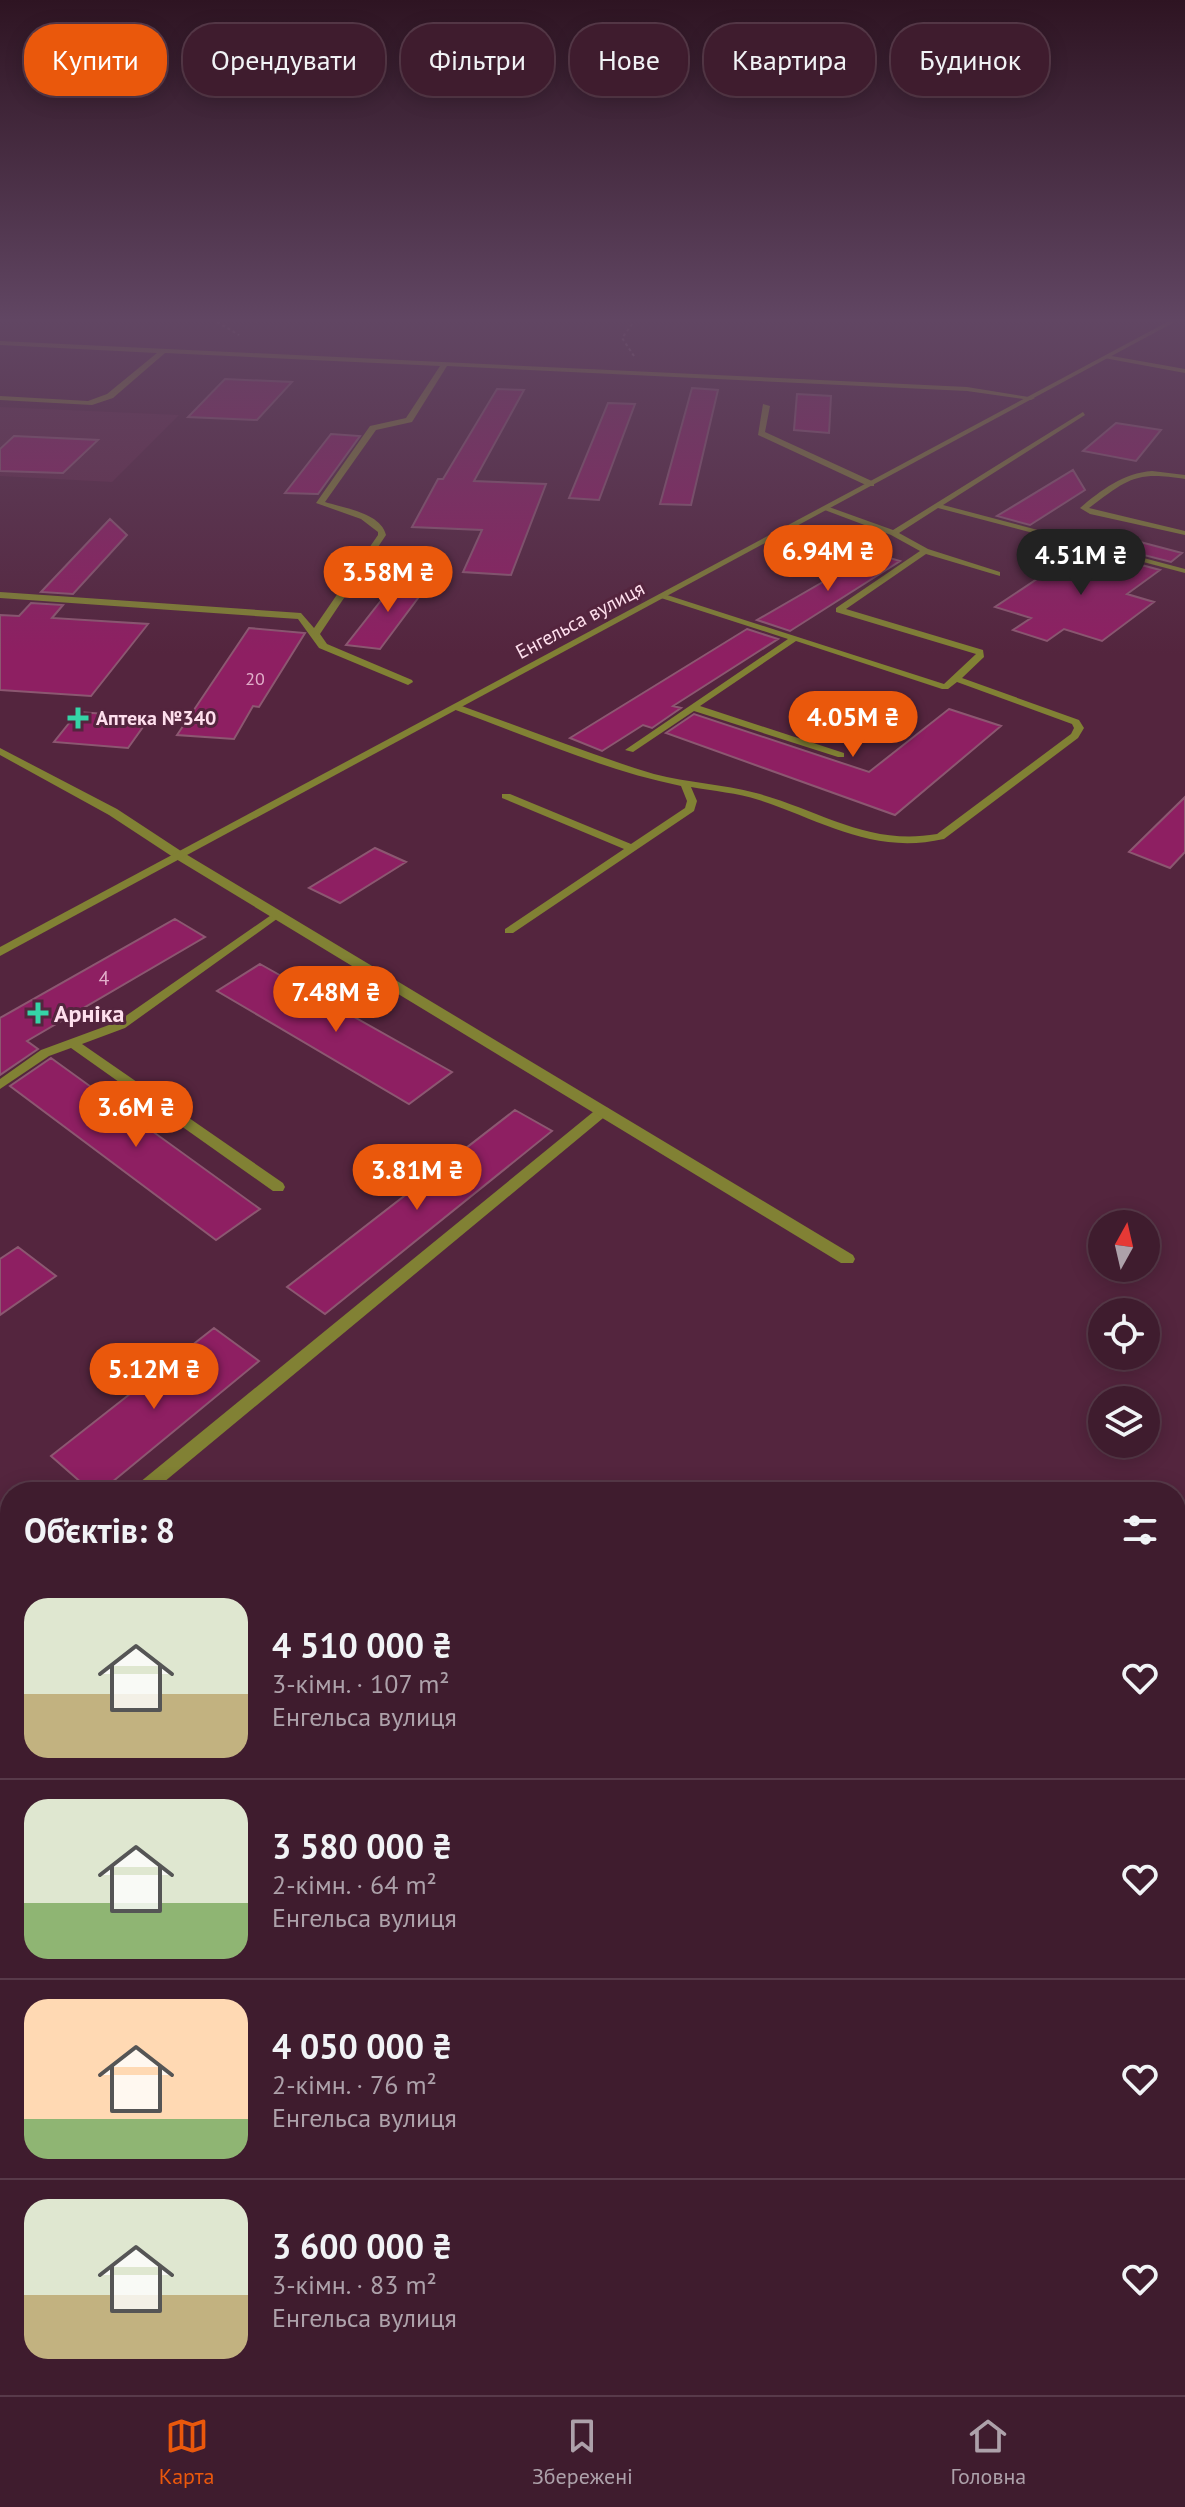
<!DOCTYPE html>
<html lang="uk">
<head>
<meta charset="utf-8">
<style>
	body { margin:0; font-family:"PT Sans",sans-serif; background:#4a293a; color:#f1f3f6; height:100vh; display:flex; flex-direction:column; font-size:30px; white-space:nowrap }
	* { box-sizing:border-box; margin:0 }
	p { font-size:26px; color:#ada1aa }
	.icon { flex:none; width:44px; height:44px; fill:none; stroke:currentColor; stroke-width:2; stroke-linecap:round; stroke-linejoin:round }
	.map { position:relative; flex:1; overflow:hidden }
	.drawer { position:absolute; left:0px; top:1482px; width:1186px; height:914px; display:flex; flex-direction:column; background:#3f1c2e; border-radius:32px 32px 0 0; box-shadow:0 4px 20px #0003,0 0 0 2px #583a4a }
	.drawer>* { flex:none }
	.hud { position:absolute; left:24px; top:24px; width:1138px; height:72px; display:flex; gap:16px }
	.needle { width:52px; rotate:8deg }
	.fabs { position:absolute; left:1088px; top:1210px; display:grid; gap:16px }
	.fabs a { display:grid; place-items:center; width:72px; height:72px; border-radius:50%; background:#3f1c2e; box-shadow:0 4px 20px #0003,0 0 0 2px #583a4a; font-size:40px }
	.price { position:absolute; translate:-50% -68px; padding:0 18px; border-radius:28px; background:#ea580c; color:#fff; font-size:26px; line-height:52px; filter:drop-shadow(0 2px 4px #0008) }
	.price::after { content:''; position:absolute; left:50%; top:48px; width:24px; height:18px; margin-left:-12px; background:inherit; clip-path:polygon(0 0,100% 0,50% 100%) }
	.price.on { background:#222; color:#fff }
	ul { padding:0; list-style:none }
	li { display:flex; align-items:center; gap:24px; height:200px; padding:0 24px }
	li+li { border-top:2px solid #583a4a }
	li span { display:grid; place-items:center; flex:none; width:224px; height:160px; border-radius:24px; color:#555 }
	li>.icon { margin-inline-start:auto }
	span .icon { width:96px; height:96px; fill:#fffc; stroke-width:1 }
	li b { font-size:34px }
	h2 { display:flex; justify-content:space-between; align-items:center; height:96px; padding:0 24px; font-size:34px }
	.tag { padding:0 28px; border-radius:32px; background:#3f1c2e; box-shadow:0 4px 20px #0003,0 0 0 2px #583a4a; font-size:28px; line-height:72px }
	.tag.on { background:#ea580c; color:#fff }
	.tab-bar { display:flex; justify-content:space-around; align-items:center; height:112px; border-top:2px solid #583a4a; background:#3f1c2e; font-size:22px; color:#ada1aa }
	.tab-bar a { display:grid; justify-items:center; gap:4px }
	.tab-bar .on { color:#ea580c }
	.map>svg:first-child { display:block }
	.built { fill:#622b48 }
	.building { fill:#8e1f62; stroke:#8c5771; stroke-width:2 }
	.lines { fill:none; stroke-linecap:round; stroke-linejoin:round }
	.path { stroke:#a1798d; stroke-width:2; stroke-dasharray:3 3; stroke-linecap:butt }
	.service { fill:#818134; fill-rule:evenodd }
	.minor { fill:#818134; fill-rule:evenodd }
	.tertiary { fill:#818134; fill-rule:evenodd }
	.poi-dot { fill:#35d4a7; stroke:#54253e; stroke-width:3 }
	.labels { text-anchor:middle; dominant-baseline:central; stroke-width:6; stroke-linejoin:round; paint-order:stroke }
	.far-number-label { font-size:18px; fill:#e2afca }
	.far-street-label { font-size:20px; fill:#fedfed; stroke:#54253e }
	.far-poi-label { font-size:20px; font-weight:bold; fill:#fedfed; stroke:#54253e; text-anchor:start }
	.number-label { font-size:20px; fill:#e2afca }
	.poi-label { font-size:24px; font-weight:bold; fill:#fedfed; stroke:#54253e; text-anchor:start }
</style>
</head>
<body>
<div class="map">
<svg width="1185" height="2395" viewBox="0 0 1185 2395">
	<rect width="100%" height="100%" fill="#54253e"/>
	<!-- built -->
	<path class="built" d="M0,407L179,415L112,482L0,476Z"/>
	<!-- building -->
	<path class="building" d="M225,379L292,382L257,420L188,417Z
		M692,388L718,390L691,505L660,504Z
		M497,389L524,390L474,481L546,484L511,575L463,572L482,530L412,527L438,479H443Z
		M797,394L831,396L829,433L794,430Z
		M608,403L635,404L599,500L569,498Z
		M1116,423L1161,430L1136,461L1083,451Z
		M331,434L360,436L318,494L285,493Z
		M14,436L98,440L63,473L0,471V449Z
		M1073,470L1085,490L1030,525L997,516Z
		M110,519L127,535L73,594L41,592Z
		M1106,533L1182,553L1171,562L1093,542Z
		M1082,549L1160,570L1127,594L1154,602L1102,641L1064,629L1047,641L1013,630L1031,618L995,607Z
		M873,553L900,561L790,631L757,620Z
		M398,579L430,582L380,649L346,645Z
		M31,603L63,605L52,618L148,624L91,696L0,690V615L19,616Z
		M249,628L305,633L259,707L253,706L234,739L177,735Z
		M747,629L778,639L673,706L681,708L652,728L643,725L602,751L570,738Z
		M949,709L1001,726L895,815L666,733L694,714L869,772Z
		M78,712L150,717L128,748L54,742Z
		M1185,797V852L1170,868L1129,852Z
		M375,848L406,862L340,903L309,888Z
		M175,919L205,937L27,1041L38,1049L0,1075V1018Z
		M260,964L452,1072L409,1104L217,991Z
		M51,1058L260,1209L216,1240L10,1086Z
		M515,1110L552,1131L325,1314L287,1287Z
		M18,1247L56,1276L0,1315V1259Z
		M214,1328L259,1361L100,1492H92L51,1456Z"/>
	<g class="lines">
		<!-- path -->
		<path class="path" d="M212,319L239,335
			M634,356L622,338L636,319"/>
		<!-- service -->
		<path class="service" d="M1083,412L1085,415L943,505L1185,569V573L938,508L899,533L928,549L1000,572V576L926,554L846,609L983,650L984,657L962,678L1079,720L1084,728L1078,738L944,839C873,855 823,821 759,800C737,793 714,791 691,787L697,801L694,811L513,933H505V929L624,849L502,798V794H510L631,844L685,808L687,801L681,786C603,770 527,736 453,709V705H459C524,728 588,754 654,774C688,783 723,784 756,793C820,810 867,846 937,834L1071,734L1074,728L1072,724L957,682L948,689H942L796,641L700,706L844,753V757H838L694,711L633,752L625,750L788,639L661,598L660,596L664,594L944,684L976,654L836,612V608L920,551L891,535L822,509L829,507L893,530Z
			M1152,471L1185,475V479C1135,471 1128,479 1089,508L1185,531V535L1090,514L1080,508C1101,490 1124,473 1152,471Z
			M277,911L283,914L281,916L125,1028L82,1044L283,1183L285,1187L283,1191H273L71,1048L49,1056L0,1089V1079L41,1050L117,1022Z
			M603,1107L608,1108L610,1111L608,1114L152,1492H132L134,1487L598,1108Z
			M10,1591V1610L0,1615V1596Z"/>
		<!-- minor -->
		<path class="minor" d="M0,341L967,387L1035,398L1031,400L967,391L447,366L412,422L376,430L325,502C344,508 381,513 386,535L320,634L327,644L412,680L413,682L408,685L319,648L298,619L0,598V592L301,613L314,628L378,535V532L361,519L316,503L370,426L406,418L440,366L165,353L113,398L92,405L0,400V396L88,401L107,394L157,353L0,345Z
			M1106,355L1185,369V373L1104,358Z
			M763,404L770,406L765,432L874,482V486H868L758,435Z
			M0,748L117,809L184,853L853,1255L855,1259L853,1263H841L176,859L109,815L0,755Z"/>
		<!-- tertiary -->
		<path class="tertiary" d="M1173,319H1180L0,956V947Z"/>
	</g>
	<!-- sky -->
	<linearGradient id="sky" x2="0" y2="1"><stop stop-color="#2e1422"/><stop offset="0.49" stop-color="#614663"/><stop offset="1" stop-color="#614663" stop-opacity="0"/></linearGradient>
	<rect width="1185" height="654" fill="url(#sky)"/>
	<!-- markers -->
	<g class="poi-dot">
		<path d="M74 706h8v8h8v8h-8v8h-8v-8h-8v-8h8z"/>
		<path d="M34 1001h8v8h8v8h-8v8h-8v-8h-8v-8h8z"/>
	</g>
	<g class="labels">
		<!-- far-number labels -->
		<g class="far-number-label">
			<text x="255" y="678">20</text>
		</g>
		<!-- far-street labels -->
		<g class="far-street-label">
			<text transform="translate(580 620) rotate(-28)">Енгельса вулиця</text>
		</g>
		<!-- far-poi labels -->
		<g class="far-poi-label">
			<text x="96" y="718">Аптека №340</text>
		</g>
		<!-- number labels -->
		<g class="number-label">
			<text x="104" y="978">4</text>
		</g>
		<!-- poi labels -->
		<g class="poi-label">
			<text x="54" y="1013">Арніка</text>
		</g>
	</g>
</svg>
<div class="fabs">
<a><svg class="needle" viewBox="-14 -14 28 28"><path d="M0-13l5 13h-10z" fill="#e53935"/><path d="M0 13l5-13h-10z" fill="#ada1aa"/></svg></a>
<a><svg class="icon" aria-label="locate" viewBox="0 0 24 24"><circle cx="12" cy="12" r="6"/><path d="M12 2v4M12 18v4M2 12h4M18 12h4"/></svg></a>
<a><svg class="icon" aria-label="layers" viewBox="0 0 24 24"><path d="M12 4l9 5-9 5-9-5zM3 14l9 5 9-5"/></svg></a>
</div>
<b class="price" style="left:828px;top:593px">6.94M ₴</b>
<b class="price on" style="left:1081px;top:597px">4.51M ₴</b>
<b class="price" style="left:388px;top:614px">3.58M ₴</b>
<b class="price" style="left:853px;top:759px">4.05M ₴</b>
<b class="price" style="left:336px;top:1034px">7.48M ₴</b>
<b class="price" style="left:136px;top:1149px">3.6M ₴</b>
<b class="price" style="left:417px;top:1212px">3.81M ₴</b>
<b class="price" style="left:154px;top:1411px">5.12M ₴</b>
<div class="hud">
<a class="tag on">Купити</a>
<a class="tag">Орендувати</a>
<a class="tag">Фільтри</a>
<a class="tag">Нове</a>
<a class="tag">Квартира</a>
<a class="tag">Будинок</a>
</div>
<section class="drawer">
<h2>Об’єктів: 8<svg class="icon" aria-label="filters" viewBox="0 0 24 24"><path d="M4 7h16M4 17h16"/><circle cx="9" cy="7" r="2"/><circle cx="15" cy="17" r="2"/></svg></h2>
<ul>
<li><span style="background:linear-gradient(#dfe7d0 60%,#c2b280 0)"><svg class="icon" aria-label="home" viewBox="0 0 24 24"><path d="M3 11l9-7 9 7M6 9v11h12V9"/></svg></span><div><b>4 510 000 ₴</b><p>3-кімн. · 107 m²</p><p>Енгельса вулиця</p></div><svg class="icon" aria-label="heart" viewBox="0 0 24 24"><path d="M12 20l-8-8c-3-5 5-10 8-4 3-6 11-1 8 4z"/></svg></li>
<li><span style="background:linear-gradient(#dfe7d0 65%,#8fb573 0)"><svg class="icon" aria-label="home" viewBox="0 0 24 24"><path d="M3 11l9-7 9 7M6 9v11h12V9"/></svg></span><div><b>3 580 000 ₴</b><p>2-кімн. · 64 m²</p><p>Енгельса вулиця</p></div><svg class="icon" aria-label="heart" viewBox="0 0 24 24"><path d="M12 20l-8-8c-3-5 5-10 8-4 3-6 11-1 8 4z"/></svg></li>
<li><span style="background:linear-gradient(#ffd9b3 75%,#8fb573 0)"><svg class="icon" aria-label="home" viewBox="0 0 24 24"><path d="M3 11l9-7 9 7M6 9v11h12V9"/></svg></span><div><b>4 050 000 ₴</b><p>2-кімн. · 76 m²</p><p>Енгельса вулиця</p></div><svg class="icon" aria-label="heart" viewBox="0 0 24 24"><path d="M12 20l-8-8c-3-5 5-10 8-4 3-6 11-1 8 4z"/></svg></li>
<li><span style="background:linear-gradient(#dfe7d0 60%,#c2b280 0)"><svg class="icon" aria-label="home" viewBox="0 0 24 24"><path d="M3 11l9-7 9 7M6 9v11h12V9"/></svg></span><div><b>3 600 000 ₴</b><p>3-кімн. · 83 m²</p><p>Енгельса вулиця</p></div><svg class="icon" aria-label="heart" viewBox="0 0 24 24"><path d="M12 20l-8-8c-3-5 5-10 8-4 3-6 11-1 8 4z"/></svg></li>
</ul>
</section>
</div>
<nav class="tab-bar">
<a class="on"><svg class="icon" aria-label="map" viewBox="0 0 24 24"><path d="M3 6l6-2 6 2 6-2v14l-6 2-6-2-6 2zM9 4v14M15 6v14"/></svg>Карта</a>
<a><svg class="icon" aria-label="saved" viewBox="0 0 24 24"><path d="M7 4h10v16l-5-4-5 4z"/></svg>Збережені</a>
<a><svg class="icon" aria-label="home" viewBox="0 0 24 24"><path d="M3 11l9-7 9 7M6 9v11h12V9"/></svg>Головна</a>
</nav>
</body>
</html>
